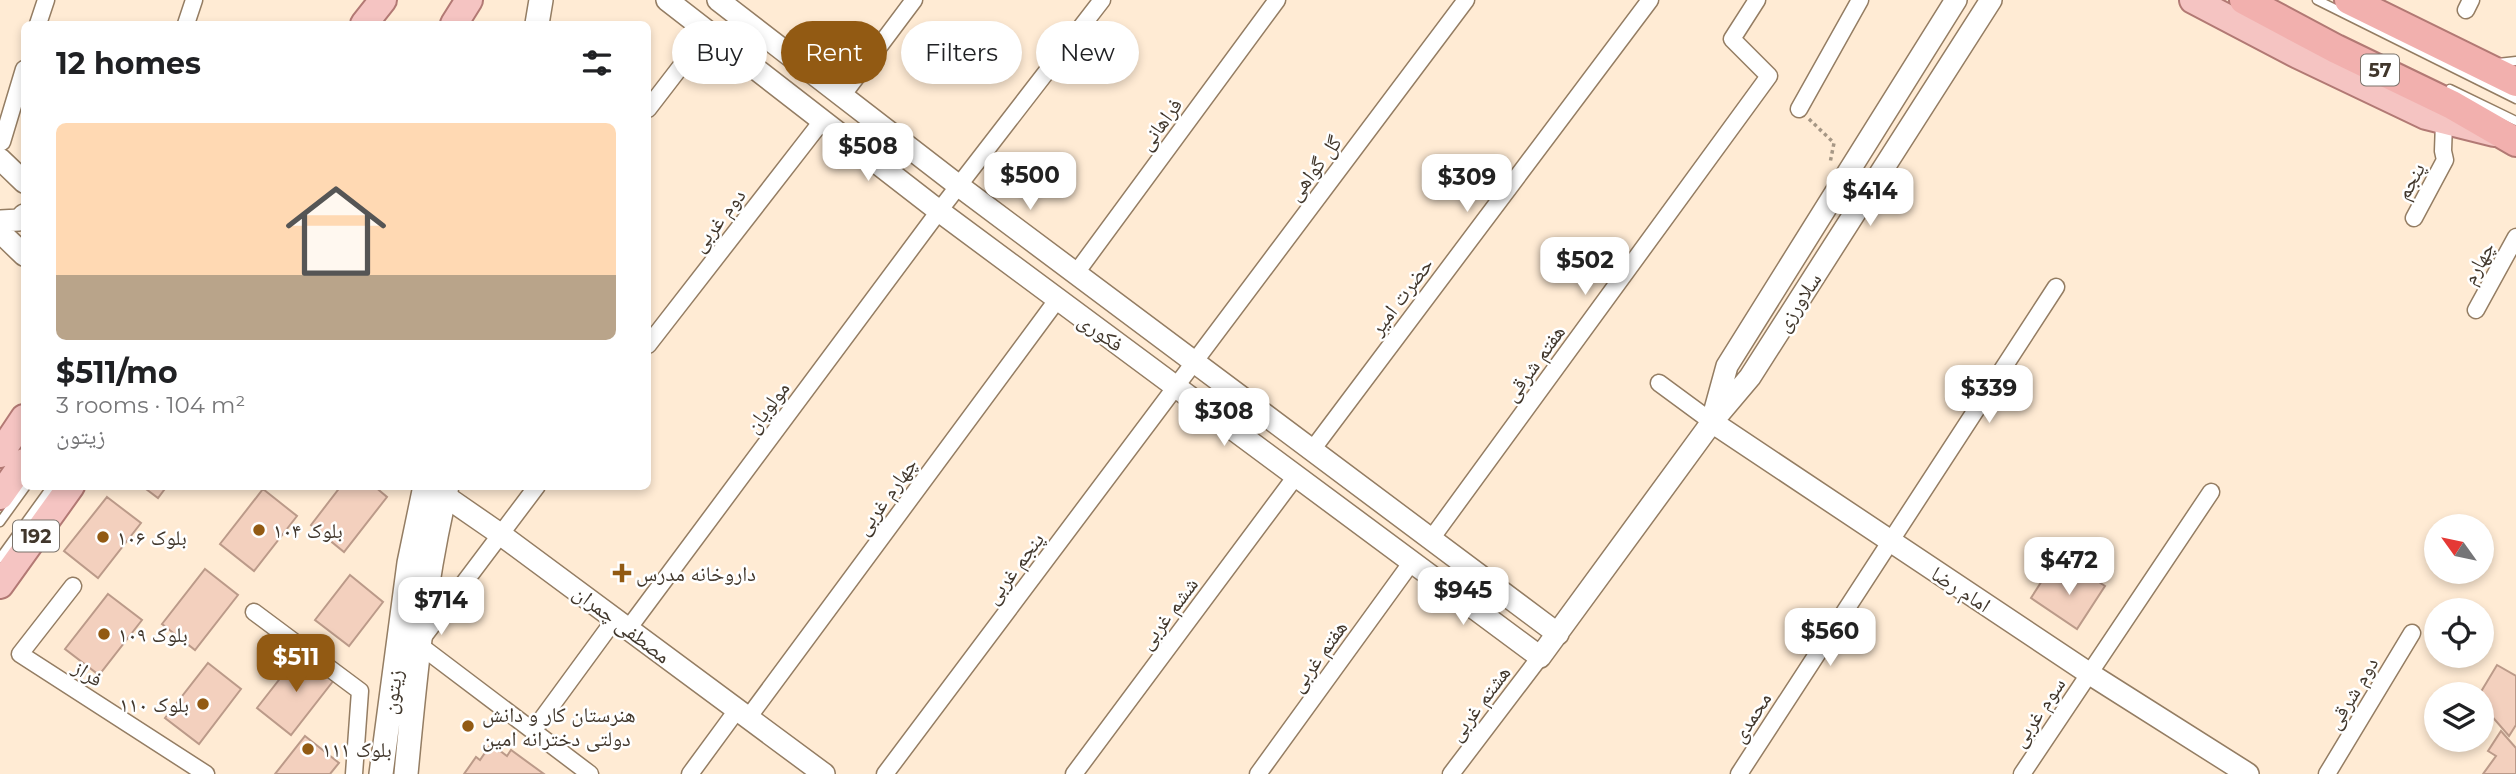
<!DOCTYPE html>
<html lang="en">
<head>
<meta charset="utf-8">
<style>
	body { margin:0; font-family:Montserrat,"Noto Naskh Arabic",sans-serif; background:#f2f2f2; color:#202124; height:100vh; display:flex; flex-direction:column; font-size:26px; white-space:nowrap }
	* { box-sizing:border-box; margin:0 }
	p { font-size:23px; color:#757577 }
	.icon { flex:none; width:38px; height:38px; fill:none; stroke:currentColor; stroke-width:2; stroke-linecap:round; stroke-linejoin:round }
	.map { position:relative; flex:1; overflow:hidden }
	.side { position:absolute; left:21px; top:21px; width:630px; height:469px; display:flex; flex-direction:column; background:#fff; border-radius:10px; box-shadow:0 4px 10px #0003 }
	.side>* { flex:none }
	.top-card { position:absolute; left:672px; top:21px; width:665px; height:63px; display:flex; gap:14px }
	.needle { width:46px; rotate:303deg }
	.controls { position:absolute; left:2424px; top:514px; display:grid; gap:14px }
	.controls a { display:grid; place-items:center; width:70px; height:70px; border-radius:50%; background:#fff; box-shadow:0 4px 10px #0003; font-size:35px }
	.price { position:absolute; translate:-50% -60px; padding:0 16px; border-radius:14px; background:#fff; color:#222; font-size:23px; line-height:46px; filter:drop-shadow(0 2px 4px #0008) }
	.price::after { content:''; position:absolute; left:50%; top:42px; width:21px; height:16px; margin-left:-10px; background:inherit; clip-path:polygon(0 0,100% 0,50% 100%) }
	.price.on { background:#925a13; color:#fff }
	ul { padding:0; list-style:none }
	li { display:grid; align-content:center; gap:14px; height:371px; padding:0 35px }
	li span { display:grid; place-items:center; height:217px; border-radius:10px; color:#555 }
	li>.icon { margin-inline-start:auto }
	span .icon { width:126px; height:126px; fill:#fffc; stroke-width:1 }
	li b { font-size:30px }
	h2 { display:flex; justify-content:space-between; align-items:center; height:84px; padding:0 35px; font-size:30px }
	.tag { padding:0 24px; border-radius:32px; background:#fff; box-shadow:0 4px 10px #0003; font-size:24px; line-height:63px }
	.tag.on { background:#925a13; color:#fff }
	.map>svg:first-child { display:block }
	.building { fill:#f3d0be; stroke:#bb9a89; stroke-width:2 }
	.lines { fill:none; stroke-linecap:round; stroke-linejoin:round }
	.service-casing { stroke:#947d63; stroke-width:11 }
	.minor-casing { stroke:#947d63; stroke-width:19 }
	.tertiary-casing { stroke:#947d63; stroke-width:24 }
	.secondary-casing { stroke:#947d63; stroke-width:26 }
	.primary-casing { stroke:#b27974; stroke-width:30 }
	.trunk-casing { stroke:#b27974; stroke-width:32 }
	.path { stroke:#a69785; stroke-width:3.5; stroke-dasharray:3.5 3.5; stroke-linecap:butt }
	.service { stroke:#fff; stroke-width:8 }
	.minor { stroke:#fff; stroke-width:16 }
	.tertiary { stroke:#fff; stroke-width:21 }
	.secondary { stroke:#fff; stroke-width:23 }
	.primary { stroke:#f5c4c2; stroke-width:26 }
	.trunk { stroke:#f2b0ae; stroke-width:28 }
	.poi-dot { fill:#925a13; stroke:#fff; stroke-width:2.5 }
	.labels { text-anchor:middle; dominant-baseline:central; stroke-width:5; stroke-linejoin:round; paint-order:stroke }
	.shield { fill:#fff; stroke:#7a736b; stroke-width:2 }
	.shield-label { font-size:19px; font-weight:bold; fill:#41372c }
	.street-label { font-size:21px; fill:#41372c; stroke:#fff }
	.poi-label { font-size:21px; fill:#41372c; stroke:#fff; text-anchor:start }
</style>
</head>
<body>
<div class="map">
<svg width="2516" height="774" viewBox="0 0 2516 774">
	<rect width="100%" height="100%" fill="#ffebd4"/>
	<!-- building -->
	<path class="building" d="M142,486H167L158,498Z
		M341,486H374L387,497L344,552L311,525Z
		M263,489L297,516L254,571L220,544Z
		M107,497L141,523L98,578L64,551Z
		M205,569L238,595L195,650L162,624Z
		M2080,570L2105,586L2077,629L2031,598L2047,573L2069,587Z
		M350,575L383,602L349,646L315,620Z
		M108,594L142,620L99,675L65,649Z
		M300,653L334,680L291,735L257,708Z
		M208,663L241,689L199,744L165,718Z
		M2497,665L2516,676V725L2509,736L2482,705V695H2479Z
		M2501,731L2516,748V774H2483L2496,756L2488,751Z
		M305,736L339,763L330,774H275Z
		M491,744L507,756L511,750L544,774H464L476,757L480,760Z"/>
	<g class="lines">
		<defs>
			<path id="service" d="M2317,0L2516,99
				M2498,63L2516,61
				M2450,89L2516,121
				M0,522L26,486
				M0,558L52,486"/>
			<path id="minor" d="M2466,10L2471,0
				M38,24L46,0
				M186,24L194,0
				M842,96L914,0
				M648,109L708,31
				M1799,109L1860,0
				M2,142L24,69
				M2414,218L2445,160L2443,151L2444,122
				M1076,273L1277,0
				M2476,310L2516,237
				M648,345L822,121
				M1659,383L1712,422
				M1312,450L1650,0
				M537,486L418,644L590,774
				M1431,539L1769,76L1732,39L1757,0
				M73,586L20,654L206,774
				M254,612L360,691L354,774
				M628,629L939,211L1102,0
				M748,718L1057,300
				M533,731L615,619
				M690,774L737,710
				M885,774L1466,0
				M1074,774L1296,476
				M1258,774L1411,563
				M1451,774L1540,657
				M1739,774L2056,287
				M2022,774L2211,492
				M2327,774L2412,633"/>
			<path id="tertiary" d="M667,0L939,211L1540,657L1712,422L1750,377L1991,0
				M718,0L959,186L1558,634
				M0,159L24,182
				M0,221L19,220L24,215
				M0,232L24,255
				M1713,417L1727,366L1956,0
				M1712,422L2090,674L2248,774
				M431,494L445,496L500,534L824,774"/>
			<path id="secondary" d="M537,24L541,0
				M381,774L409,563L425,486
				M406,774C415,677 424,581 447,486"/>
			<path id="primary" d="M2193,0L2298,55L2426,116L2494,133
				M364,24L383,0
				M454,24L469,0
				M0,454L24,418
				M0,496L24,462
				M0,585L71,486"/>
			<path id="trunk" d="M2244,0L2336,49L2452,105L2516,142
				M2349,0L2516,82"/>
		</defs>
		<!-- service casing -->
		<use href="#service" class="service-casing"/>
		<!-- minor casing -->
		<use href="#minor" class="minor-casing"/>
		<!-- tertiary casing -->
		<use href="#tertiary" class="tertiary-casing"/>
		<!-- secondary casing -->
		<use href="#secondary" class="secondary-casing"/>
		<!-- primary casing -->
		<use href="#primary" class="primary-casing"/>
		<!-- trunk casing -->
		<use href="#trunk" class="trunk-casing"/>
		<!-- path -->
		<path class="path" d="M1809,119L1834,143L1830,163"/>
		<!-- service -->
		<use href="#service" class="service"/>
		<!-- minor -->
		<use href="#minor" class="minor"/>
		<!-- tertiary -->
		<use href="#tertiary" class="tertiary"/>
		<!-- secondary -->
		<use href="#secondary" class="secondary"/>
		<!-- primary -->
		<use href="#primary" class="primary"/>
		<!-- trunk -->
		<use href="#trunk" class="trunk"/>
	</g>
	<!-- markers -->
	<g class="poi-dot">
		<circle cx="259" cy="530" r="7"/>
		<circle cx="103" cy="537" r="7"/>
		<path d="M618.5 562.5h7v7h7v7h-7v7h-7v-7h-7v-7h7z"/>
		<circle cx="104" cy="634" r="7"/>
		<circle cx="203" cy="704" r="7"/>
		<circle cx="468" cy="726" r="7"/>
		<circle cx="308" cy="749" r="7"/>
	</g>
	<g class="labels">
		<!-- shield labels -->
		<g class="shield">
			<rect x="2361" y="54.5" width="38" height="31" rx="5"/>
			<rect x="13" y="520.5" width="46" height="31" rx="5"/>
		</g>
		<g class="shield-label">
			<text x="2380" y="70">57</text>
			<text x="36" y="536">192</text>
		</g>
		<!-- street labels -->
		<g class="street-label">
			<text transform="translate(1160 124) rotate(-54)">فراهانی</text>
			<text transform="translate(1314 168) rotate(-53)">گل گواهی</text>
			<text transform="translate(2410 181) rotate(-62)">پنجم</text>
			<text transform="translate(718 220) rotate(-52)">دوم غربی</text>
			<text transform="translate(2478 263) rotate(-61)">چهارم</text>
			<text transform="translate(1401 296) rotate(-53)">حضرت امیر</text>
			<text transform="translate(1798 302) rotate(-57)">سلاورزی</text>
			<text transform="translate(1101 332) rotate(36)">فکوری</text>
			<text transform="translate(1534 363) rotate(-54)">هفتم شرقی</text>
			<text transform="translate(767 407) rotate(-53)">مولویان</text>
			<text transform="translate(886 496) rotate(-54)">چهارم غربی</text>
			<text transform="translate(1014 568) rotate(-53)">پنجم غربی</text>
			<text transform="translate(1961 589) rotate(33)">امام رضا</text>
			<text transform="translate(1168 613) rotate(-53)">ششم غربی</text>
			<text transform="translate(622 624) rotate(37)">مصطفی چمران</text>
			<text transform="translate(1318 656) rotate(-54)">هفتم غربی</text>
			<text transform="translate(88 673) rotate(33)">فراز</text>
			<text transform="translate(392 692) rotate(-82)">زیتون</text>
			<text transform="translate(2352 693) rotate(-59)">دوم شرقی</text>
			<text transform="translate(1479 703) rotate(-53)">هشتم غربی</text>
			<text transform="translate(2038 712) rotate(-56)">سوم غربی</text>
			<text transform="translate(1751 717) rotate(-57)">محمدی</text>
		</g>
		<!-- poi labels -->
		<g class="poi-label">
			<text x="273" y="530">بلوک ۱۰۴</text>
			<text x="117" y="537">بلوک ۱۰۶</text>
			<text x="636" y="573">داروخانه مدرس</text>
			<text x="118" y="634">بلوک ۱۰۹</text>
			<text x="189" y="704" text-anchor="end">بلوک ۱۱۰</text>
			<text x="482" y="714">هنرستان کار و دانش<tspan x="482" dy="24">دولتی دخترانه امین</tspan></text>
			<text x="322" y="749">بلوک ۱۱۱</text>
		</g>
	</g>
</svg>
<div class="controls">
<a><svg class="needle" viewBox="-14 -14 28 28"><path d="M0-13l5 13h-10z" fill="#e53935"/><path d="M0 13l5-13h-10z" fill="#757577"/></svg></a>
<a><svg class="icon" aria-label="locate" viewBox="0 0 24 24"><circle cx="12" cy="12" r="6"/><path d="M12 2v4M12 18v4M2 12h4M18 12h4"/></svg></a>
<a><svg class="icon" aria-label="layers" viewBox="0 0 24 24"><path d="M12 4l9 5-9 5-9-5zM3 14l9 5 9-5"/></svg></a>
</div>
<b class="price" style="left:868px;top:183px">$508</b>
<b class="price" style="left:1030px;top:212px">$500</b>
<b class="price" style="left:1467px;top:214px">$309</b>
<b class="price" style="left:1870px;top:228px">$414</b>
<b class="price" style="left:1585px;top:297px">$502</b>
<b class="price" style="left:1989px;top:425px">$339</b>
<b class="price" style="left:1224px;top:448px">$308</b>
<b class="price" style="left:2069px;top:597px">$472</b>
<b class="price" style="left:1463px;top:627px">$945</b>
<b class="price" style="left:441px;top:637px">$714</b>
<b class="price" style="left:1830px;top:668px">$560</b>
<b class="price on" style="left:296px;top:694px">$511</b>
<div class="top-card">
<a class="tag">Buy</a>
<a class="tag on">Rent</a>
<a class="tag">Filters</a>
<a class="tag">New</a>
</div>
<section class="side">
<h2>12 homes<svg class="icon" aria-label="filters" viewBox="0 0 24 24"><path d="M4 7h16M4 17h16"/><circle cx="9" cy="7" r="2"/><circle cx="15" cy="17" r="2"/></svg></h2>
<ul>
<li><span style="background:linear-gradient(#ffd9b3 70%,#b9a48a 0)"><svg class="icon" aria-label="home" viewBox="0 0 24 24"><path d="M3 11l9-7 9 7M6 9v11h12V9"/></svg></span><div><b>$511/mo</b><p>3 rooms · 104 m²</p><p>زیتون</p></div></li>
</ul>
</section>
</div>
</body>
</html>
